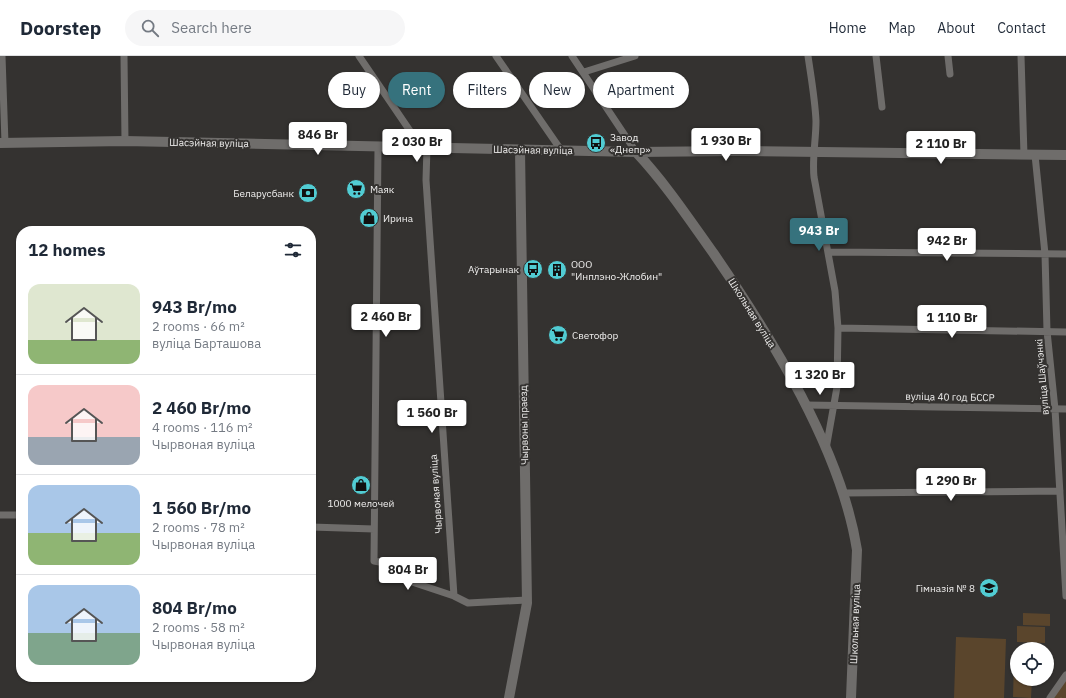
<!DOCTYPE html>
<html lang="en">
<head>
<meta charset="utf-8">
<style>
	body { margin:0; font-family:"IBM Plex Sans",sans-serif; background:#f6f6f7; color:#1f2937; height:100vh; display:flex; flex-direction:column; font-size:15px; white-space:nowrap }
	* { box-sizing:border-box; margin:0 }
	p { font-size:13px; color:#747a83 }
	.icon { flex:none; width:22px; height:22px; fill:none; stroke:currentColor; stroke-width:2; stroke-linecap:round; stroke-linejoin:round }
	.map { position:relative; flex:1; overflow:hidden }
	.panel { position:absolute; left:16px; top:170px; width:300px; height:456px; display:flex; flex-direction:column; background:#fff; border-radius:16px; box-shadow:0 1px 3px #0004 }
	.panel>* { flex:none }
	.hud { position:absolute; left:328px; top:16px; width:380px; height:36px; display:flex; gap:8px }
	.fabs { position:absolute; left:1010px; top:586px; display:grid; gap:8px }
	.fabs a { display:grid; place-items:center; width:44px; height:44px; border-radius:50%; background:#fff; box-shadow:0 1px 3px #0004; font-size:20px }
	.price { position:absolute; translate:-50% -34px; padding:0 9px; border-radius:4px; background:#fff; color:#222; font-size:13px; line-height:26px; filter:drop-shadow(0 1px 2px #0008) }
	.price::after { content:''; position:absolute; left:50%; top:24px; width:12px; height:9px; margin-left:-6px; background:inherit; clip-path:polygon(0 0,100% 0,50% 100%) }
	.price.selected { background:#36727d; color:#fff }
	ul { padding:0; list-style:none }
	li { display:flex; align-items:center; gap:12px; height:100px; padding:0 12px }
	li+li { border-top:1px solid #e0e1e3 }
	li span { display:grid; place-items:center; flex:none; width:112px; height:80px; border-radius:12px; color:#555 }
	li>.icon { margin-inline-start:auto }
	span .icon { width:48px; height:48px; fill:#fffc; stroke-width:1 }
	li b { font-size:17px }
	h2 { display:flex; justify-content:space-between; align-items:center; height:48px; padding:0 12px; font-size:17px }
	.tag { padding:0 14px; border-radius:18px; background:#fff; box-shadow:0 1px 3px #0004; font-size:14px; line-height:36px }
	.tag.selected { background:#36727d; color:#fff }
	header { display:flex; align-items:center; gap:24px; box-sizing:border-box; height:56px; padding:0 20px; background:#fff; border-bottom:1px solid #e0e1e3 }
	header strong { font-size:19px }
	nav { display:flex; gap:22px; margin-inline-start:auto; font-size:14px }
	.search { width:280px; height:36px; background:#f6f6f7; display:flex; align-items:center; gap:10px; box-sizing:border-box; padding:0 14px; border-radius:22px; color:#747a83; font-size:15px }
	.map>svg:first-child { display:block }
	.forest { fill:url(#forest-firs) }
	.pitch { fill:#5a452c }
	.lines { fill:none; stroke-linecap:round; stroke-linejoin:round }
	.street { stroke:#6f6d6b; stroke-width:7 }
	.secondary { stroke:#6f6d6b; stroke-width:10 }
	.labels { text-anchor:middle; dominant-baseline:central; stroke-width:4; stroke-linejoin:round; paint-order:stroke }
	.poi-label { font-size:10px; fill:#efeeed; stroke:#343230; text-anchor:start }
	.street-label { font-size:10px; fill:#efeeed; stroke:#343230 }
</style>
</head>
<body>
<header>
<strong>Doorstep</strong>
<div class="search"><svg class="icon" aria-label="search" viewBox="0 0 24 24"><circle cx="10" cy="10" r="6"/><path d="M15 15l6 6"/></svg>Search here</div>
<nav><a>Home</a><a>Map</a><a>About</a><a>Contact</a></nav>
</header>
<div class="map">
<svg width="1066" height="642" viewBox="0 0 1066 642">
	<defs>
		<pattern id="forest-firs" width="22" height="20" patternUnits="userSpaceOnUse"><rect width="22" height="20" fill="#5a452c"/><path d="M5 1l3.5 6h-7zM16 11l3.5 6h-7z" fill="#72604b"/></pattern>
	</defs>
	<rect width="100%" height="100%" fill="#343230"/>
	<!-- forest -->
	<path class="forest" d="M1066,622V642H1053Z"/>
	<!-- pitch -->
	<path class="pitch" d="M1023,557L1050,558V570L1023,569Z
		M1017,570L1045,571V587L1017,586Z
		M956,581L1006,583L1004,642H954Z
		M1017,603V623H1032L1031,642L1013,641L1014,604Z"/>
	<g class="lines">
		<!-- street -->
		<path class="street" d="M2,0L5,87
			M124,0L125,85
			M359,0L421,91
			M496,0L561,94
			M572,0L636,96
			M808,0C811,21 815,43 816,65C816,84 812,102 814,121L835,235L838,272L837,331L826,393
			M876,0L882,51
			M948,0L950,18
			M1021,0L1024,99
			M584,16L635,0
			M378,91L374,505L396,509L406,524L454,540
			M427,91L426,124L454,540L468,547L527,544
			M1035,99L1045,198L1047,275L1055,353L1066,540
			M828,196L1066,198
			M838,272L1066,276
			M806,349L1066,353
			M843,437L1060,435
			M0,459H21
			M311,471L374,473
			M1050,642L1066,619"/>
		<!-- secondary -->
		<path class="secondary" d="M0,87L125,85L636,96L737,95L1066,99
			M636,96C666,128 689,163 714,198C771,281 841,393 857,494L851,642
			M509,642L527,547L520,94"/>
	</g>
	<!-- icons -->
	<defs>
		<symbol id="bus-disc" viewBox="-11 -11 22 22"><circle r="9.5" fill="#51ccd3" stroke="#343230"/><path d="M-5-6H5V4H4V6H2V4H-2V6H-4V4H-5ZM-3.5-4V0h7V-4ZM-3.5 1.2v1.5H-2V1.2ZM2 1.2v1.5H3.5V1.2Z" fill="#111"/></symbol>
		<symbol id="supermarket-disc" viewBox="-11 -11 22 22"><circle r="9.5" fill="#51ccd3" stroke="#343230"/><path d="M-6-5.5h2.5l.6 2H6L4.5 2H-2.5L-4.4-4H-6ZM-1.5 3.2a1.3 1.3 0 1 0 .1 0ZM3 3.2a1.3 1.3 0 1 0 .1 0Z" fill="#111"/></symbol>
		<symbol id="bank-disc" viewBox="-11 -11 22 22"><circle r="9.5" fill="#51ccd3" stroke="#343230"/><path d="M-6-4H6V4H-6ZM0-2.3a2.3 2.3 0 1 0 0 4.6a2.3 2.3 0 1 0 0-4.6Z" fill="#111"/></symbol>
		<symbol id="shop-disc" viewBox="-11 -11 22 22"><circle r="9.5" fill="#51ccd3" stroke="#343230"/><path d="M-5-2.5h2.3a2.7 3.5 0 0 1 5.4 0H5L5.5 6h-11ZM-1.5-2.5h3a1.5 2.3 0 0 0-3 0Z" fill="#111"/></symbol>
		<symbol id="building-disc" viewBox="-11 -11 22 22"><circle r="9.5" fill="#51ccd3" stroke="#343230"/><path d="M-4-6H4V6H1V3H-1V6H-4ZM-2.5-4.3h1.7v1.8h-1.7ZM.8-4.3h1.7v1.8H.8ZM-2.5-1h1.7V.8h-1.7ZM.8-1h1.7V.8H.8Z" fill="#111"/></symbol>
		<symbol id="school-disc" viewBox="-11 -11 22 22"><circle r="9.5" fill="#51ccd3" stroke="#343230"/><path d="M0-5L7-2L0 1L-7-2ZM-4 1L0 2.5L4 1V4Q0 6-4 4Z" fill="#111"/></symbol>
	</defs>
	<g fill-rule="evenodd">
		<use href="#bus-disc" x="585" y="76" width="22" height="22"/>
		<use href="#supermarket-disc" x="345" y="122" width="22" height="22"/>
		<use href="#bank-disc" x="297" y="126" width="22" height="22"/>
		<use href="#shop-disc" x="358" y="151" width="22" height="22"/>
		<use href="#bus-disc" x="522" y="202" width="22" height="22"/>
		<use href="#building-disc" x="546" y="203" width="22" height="22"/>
		<use href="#supermarket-disc" x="547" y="268" width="22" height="22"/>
		<use href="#shop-disc" x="350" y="418" width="22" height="22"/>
		<use href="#school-disc" x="978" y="521" width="22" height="22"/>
	</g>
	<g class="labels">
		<!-- poi labels -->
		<g class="poi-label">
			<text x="610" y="81">Завод<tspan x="610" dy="12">«Днепр»</tspan></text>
			<text x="370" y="133">Маяк</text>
			<text x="294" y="137" text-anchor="end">Беларусбанк</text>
			<text x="383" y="162">Ирина</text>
			<text x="571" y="208">ООО<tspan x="571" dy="12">"Инплэно-Жлобин"</tspan></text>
			<text x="519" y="213" text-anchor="end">Аўтарынак</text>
			<text x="572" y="279">Светофор</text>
			<text x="361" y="447" text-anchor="middle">1000 мелочей</text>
			<text x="975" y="532" text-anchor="end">Гімназія № 8</text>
		</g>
		<!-- street labels -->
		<g class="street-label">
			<text transform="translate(209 87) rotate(1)">Шасэйная вуліца</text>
			<text transform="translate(533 94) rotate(1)">Шасэйная вуліца</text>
			<text transform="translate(752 257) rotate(58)">Школьная вуліца</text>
			<text transform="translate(1042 321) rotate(-95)">вуліца Шаўчэнкі</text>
			<text transform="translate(950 341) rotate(1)">вуліца 40 год БССР</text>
			<text transform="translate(524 369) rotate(-91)">Чырвоны праезд</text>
			<text transform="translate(436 438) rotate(-94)">Чырвоная вуліца</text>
			<text transform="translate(855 568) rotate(-88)">Школьная вуліца</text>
		</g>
	</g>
</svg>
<div class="fabs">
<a><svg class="icon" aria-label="locate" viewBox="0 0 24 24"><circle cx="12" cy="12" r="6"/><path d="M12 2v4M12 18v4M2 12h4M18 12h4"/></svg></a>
</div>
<b class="price" style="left:318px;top:100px">846 Br</b>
<b class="price" style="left:726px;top:106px">1 930 Br</b>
<b class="price" style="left:417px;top:107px">2 030 Br</b>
<b class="price" style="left:941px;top:109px">2 110 Br</b>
<b class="price selected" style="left:819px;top:196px">943 Br</b>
<b class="price" style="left:947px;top:206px">942 Br</b>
<b class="price" style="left:386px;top:282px">2 460 Br</b>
<b class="price" style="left:952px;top:283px">1 110 Br</b>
<b class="price" style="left:820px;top:340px">1 320 Br</b>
<b class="price" style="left:432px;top:378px">1 560 Br</b>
<b class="price" style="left:951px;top:446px">1 290 Br</b>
<b class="price" style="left:408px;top:535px">804 Br</b>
<div class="hud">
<a class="tag">Buy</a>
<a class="tag selected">Rent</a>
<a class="tag">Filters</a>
<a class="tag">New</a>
<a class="tag">Apartment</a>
</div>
<section class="panel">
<h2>12 homes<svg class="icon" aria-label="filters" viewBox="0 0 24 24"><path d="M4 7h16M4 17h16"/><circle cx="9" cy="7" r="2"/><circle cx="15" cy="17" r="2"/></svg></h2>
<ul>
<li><span style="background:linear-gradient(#dfe7d0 70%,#8fb573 0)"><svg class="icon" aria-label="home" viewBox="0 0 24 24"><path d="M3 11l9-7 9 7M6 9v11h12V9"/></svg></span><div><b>943 Br/mo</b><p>2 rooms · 66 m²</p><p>вуліца Барташова</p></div></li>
<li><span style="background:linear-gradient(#f6c9c9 65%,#9aa5b1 0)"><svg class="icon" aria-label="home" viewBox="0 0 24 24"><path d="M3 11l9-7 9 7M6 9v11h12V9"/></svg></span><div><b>2 460 Br/mo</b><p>4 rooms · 116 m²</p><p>Чырвоная вуліца</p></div></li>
<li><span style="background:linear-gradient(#a9c7e8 60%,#8fb573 0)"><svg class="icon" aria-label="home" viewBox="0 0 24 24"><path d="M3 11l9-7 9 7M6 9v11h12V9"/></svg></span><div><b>1 560 Br/mo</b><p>2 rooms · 78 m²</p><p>Чырвоная вуліца</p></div></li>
<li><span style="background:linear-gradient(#a9c7e8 60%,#7fa58c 0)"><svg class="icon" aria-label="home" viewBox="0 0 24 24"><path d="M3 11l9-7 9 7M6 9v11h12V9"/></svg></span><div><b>804 Br/mo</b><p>2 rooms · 58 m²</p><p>Чырвоная вуліца</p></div></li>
</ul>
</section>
</div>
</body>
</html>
